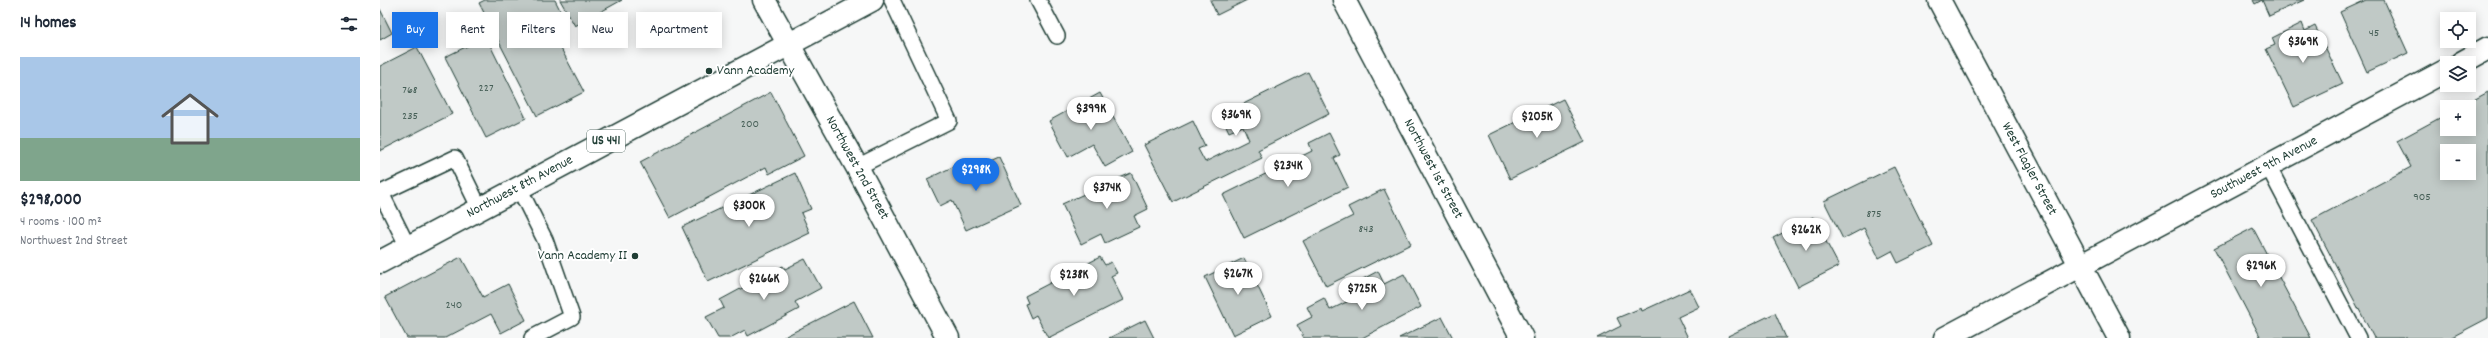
<!DOCTYPE html>
<html lang="en">
<head>
<meta charset="utf-8">
<style>
	body { margin:0; font-family:Dekko,sans-serif; background:#f2f2f3; color:#1f2937; height:100vh; display:flex; flex-direction:column; font-size:15px; white-space:nowrap }
	* { box-sizing:border-box; margin:0 }
	p { font-size:13px; color:#747a83 }
	.icon { flex:none; width:22px; height:22px; fill:none; stroke:currentColor; stroke-width:2; stroke-linecap:round; stroke-linejoin:round }
	.map { position:relative; flex:1; overflow:hidden }
	.sheet { display:flex; flex-direction:column; background:#fff; width:380px }
	.sheet>* { flex:none }
	.top-card { position:absolute; left:12px; top:12px; width:380px; height:36px; display:flex; gap:8px }
	.buttons { position:absolute; left:2060px; top:12px; display:grid; gap:8px }
	.buttons a { display:grid; place-items:center; width:36px; height:36px; border-radius:0px; background:#fff; box-shadow:0 2px 10px #0003; font-size:20px }
	.price { position:absolute; translate:-50% -34px; padding:0 9px; border-radius:14px; background:#fff; color:#222; font-size:13px; line-height:26px; filter:drop-shadow(0 1px 2px #0008) }
	.price::after { content:''; position:absolute; left:50%; top:24px; width:12px; height:9px; margin-left:-6px; background:inherit; clip-path:polygon(0 0,100% 0,50% 100%) }
	.price.active { background:#1a73e8; color:#fff }
	ul { padding:0; list-style:none }
	li { display:grid; align-content:center; gap:8px; height:212px; padding:0 20px }
	li+li { border-top:1px solid #e0e1e3 }
	li span { display:grid; place-items:center; height:124px; border-radius:0px; color:#555 }
	li>.icon { margin-inline-start:auto }
	span .icon { width:72px; height:72px; fill:#fffc; stroke-width:1 }
	li b { font-size:17px }
	h2 { display:flex; justify-content:space-between; align-items:center; height:48px; padding:0 20px; font-size:17px }
	.tag { padding:0 14px; border-radius:0px; background:#fff; box-shadow:0 2px 10px #0003; font-size:14px; line-height:36px }
	.tag.active { background:#1a73e8; color:#fff }
	main { display:flex; flex:1; min-height:0 }
	.map>svg:first-child { display:block }
	.building { fill:#c0c9c6; stroke:#1f3d34; fill-rule:evenodd }
	.lines { fill:none; stroke-linecap:round; stroke-linejoin:round }
	.service-casing { stroke:#1f3d34; stroke-width:18 }
	.minor-casing { stroke:#1f3d34; stroke-width:25 }
	.secondary-casing { stroke:#1f3d34; stroke-width:25 }
	.primary-casing { stroke:#1f3d34; stroke-width:25 }
	.service { stroke:#fff; stroke-width:15 }
	.minor { stroke:#fff; stroke-width:22 }
	.secondary { stroke:#fff; stroke-width:22 }
	.primary { stroke:#fff; stroke-width:22 }
	.poi-dot { fill:#1f3d34; stroke:#fff; stroke-width:1.5 }
	.labels { text-anchor:middle; dominant-baseline:central; stroke-width:4; stroke-linejoin:round; paint-order:stroke }
	.number-label { font-size:12px; fill:#476058 }
	.shield { fill:#fff; stroke:#627771; stroke-width:1 }
	.shield-label { font-size:13px; font-weight:bold; fill:#1f3d34 }
	.poi-label { font-size:14px; fill:#1f3d34; stroke:#fff; text-anchor:start }
	.street-label { font-size:14px; fill:#1f3d34; stroke:#fff }
</style>
</head>
<body>
<main>
<section class="sheet">
<h2>14 homes<svg class="icon" aria-label="filters" viewBox="0 0 24 24"><path d="M4 7h16M4 17h16"/><circle cx="9" cy="7" r="2"/><circle cx="15" cy="17" r="2"/></svg></h2>
<ul>
<li><span style="background:linear-gradient(#a9c7e8 65%,#7fa58c 0)"><svg class="icon" aria-label="home" viewBox="0 0 24 24"><path d="M3 11l9-7 9 7M6 9v11h12V9"/></svg></span><div><b>$298,000</b><p>4 rooms · 100 m²</p><p>Northwest 2nd Street</p></div></li>
</ul>
</section>
<div class="map">
<svg width="2108" height="338" viewBox="0 0 2108 338">
	<rect width="100%" height="100%" fill="#f6f7f7"/>
	<filter id="ink" filterUnits="userSpaceOnUse"><feTurbulence type="fractalNoise" baseFrequency=".025" numOctaves="2"/><feDisplacementMap in="SourceGraphic" scale="8" xChannelSelector="R" yChannelSelector="G"/><feConvolveMatrix kernelMatrix="1 2 1 2 8 2 1 2 1" color-interpolation-filters="sRGB"/></filter>
	<g filter="url(#ink)">
		<!-- building -->
		<path class="building" d="M105,0H175L183,16L168,24L204,92L157,116L99,3Z
			M180,0H242L195,26Z
			M830,0H867L837,15Z
			M1873,0H1882L1875,4Z
			M1882,0H1924L1889,16Z
			M1986,0H2004L2028,53L1987,72L1960,12Z
			M0,9L12,33L0,40Z
			M1922,23L1925,31L1935,26L1963,84L1914,107L1886,49L1895,45L1892,38Z
			M106,37L146,118L106,138L65,57Z
			M37,47L72,114L0,151V66Z
			M928,72L949,114L878,150L882,158L793,202L764,145L813,121L825,146L818,149L825,162L869,140L863,126L849,132L841,115Z
			M391,92L424,156L389,174L386,167L290,218L260,162Z
			M2108,92V318L2070,338H1994L1932,220L2031,167L2017,141L2067,114V129H2089V107H2081ZM2067,151H2089V173H2067Z
			M720,93L752,152L725,167L712,144L688,157L669,121Z
			M1183,99L1205,142L1130,179L1109,135Z
			M949,133L960,155L954,158L968,187L864,238L843,195L932,151L929,143Z
			M619,157L641,205L586,230L572,200L560,206L547,179L581,163L585,172Z
			M1514,167L1553,246L1518,263L1512,251L1499,258L1484,228L1463,239L1444,201Z
			M415,173L431,209L421,213L430,233L328,282L302,227Z
			M751,173L768,209L754,216L759,227L725,243L721,234L701,244L682,204Z
			M1004,189L1031,244L946,286L923,241L973,216L968,207Z
			M1433,217L1459,266L1418,287L1393,238Z
			M1873,228L1931,338H1881L1834,248Z
			M81,257L103,297L128,284L146,320L121,333L111,314L65,338H27L5,297Z
			M720,257L725,265L731,262L737,273L731,276L743,300L668,338L656,315L651,318L645,304L648,303L645,296Z
			M864,258L892,316L853,335L825,277Z
			M425,259L441,288L415,302L419,309L368,336L365,330L350,338H338L326,317L344,308L340,300L403,266L405,269Z
			M998,271L1004,284L1024,274L1041,307L982,338H924L917,325L932,317L927,307L944,298L950,310L989,291L983,279Z
			M1310,289L1319,307L1298,317L1308,338H1217L1241,326L1237,318L1261,308L1262,311Z
			M474,301L493,338H402Z
			M1395,313L1406,338H1349L1348,336Z
			M1062,317L1073,338H1019Z
			M765,320L774,338H729Z"/>
		<g class="lines">
			<defs>
				<path id="service" d="M658,0L677,36
					M1888,166L1978,338
					M477,167L569,121L512,0
					M139,188L165,240L192,317L152,338
					M28,247L1,193L75,158L100,209"/>
				<path id="minor" d="M384,0L477,167L568,338
					M964,0L1142,338
					M2081,63L2108,48
					M1565,338L2067,70"/>
				<path id="secondary" d="M1559,0L1739,338"/>
				<path id="primary" d="M0,262L492,0"/>
			</defs>
			<!-- service casing -->
			<use href="#service" class="service-casing"/>
			<!-- minor casing -->
			<use href="#minor" class="minor-casing"/>
			<!-- secondary casing -->
			<use href="#secondary" class="secondary-casing"/>
			<!-- primary casing -->
			<use href="#primary" class="primary-casing"/>
			<!-- service -->
			<use href="#service" class="service"/>
			<!-- minor -->
			<use href="#minor" class="minor"/>
			<!-- secondary -->
			<use href="#secondary" class="secondary"/>
			<!-- primary -->
			<use href="#primary" class="primary"/>
		</g>
	</g>
	<!-- markers -->
	<g class="poi-dot">
		<circle cx="329" cy="71" r="4"/>
		<circle cx="255" cy="256" r="4"/>
	</g>
	<g class="labels">
		<!-- number labels -->
		<g class="number-label">
			<text x="1994" y="33">45</text>
			<text x="106" y="88">227</text>
			<text x="30" y="90">768</text>
			<text x="30" y="116">235</text>
			<text x="370" y="124">200</text>
			<text x="2042" y="197">905</text>
			<text x="1494" y="214">875</text>
			<text x="986" y="229">843</text>
			<text x="74" y="305">240</text>
		</g>
		<!-- shield labels -->
		<rect class="shield" x="207" y="130" width="38" height="22" rx="3"/>
		<g class="shield-label">
			<text x="226" y="141">US 441</text>
		</g>
		<!-- poi labels -->
		<g class="poi-label">
			<text x="337" y="71">Vann Academy</text>
			<text x="247" y="256" text-anchor="end">Vann Academy II</text>
		</g>
		<!-- street labels -->
		<g class="street-label">
			<text transform="translate(477 168) rotate(61)">Northwest 2nd Street</text>
			<text transform="translate(1884 168) rotate(-28)">Southwest 9th Avenue</text>
			<text transform="translate(1053 169) rotate(62)">Northwest 1st Street</text>
			<text transform="translate(1649 169) rotate(62)">West Flagler Street</text>
			<text transform="translate(140 187) rotate(-28)">Northwest 8th Avenue</text>
		</g>
	</g>
</svg>
<div class="buttons">
<a><svg class="icon" aria-label="locate" viewBox="0 0 24 24"><circle cx="12" cy="12" r="6"/><path d="M12 2v4M12 18v4M2 12h4M18 12h4"/></svg></a>
<a><svg class="icon" aria-label="layers" viewBox="0 0 24 24"><path d="M12 4l9 5-9 5-9-5zM3 14l9 5 9-5"/></svg></a>
<a>+</a>
<a>−</a>
</div>
<b class="price" style="left:1923px;top:64px">$369K</b>
<b class="price" style="left:711px;top:131px">$399K</b>
<b class="price" style="left:856px;top:137px">$369K</b>
<b class="price" style="left:1157px;top:139px">$205K</b>
<b class="price" style="left:908px;top:188px">$234K</b>
<b class="price active" style="left:596px;top:192px">$298K</b>
<b class="price" style="left:727px;top:210px">$374K</b>
<b class="price" style="left:369px;top:228px">$300K</b>
<b class="price" style="left:1426px;top:252px">$262K</b>
<b class="price" style="left:1881px;top:288px">$296K</b>
<b class="price" style="left:858px;top:296px">$267K</b>
<b class="price" style="left:694px;top:297px">$238K</b>
<b class="price" style="left:384px;top:301px">$266K</b>
<b class="price" style="left:982px;top:311px">$725K</b>
<div class="top-card">
<a class="tag active">Buy</a>
<a class="tag">Rent</a>
<a class="tag">Filters</a>
<a class="tag">New</a>
<a class="tag">Apartment</a>
</div>
</div>
</main>
</body>
</html>
